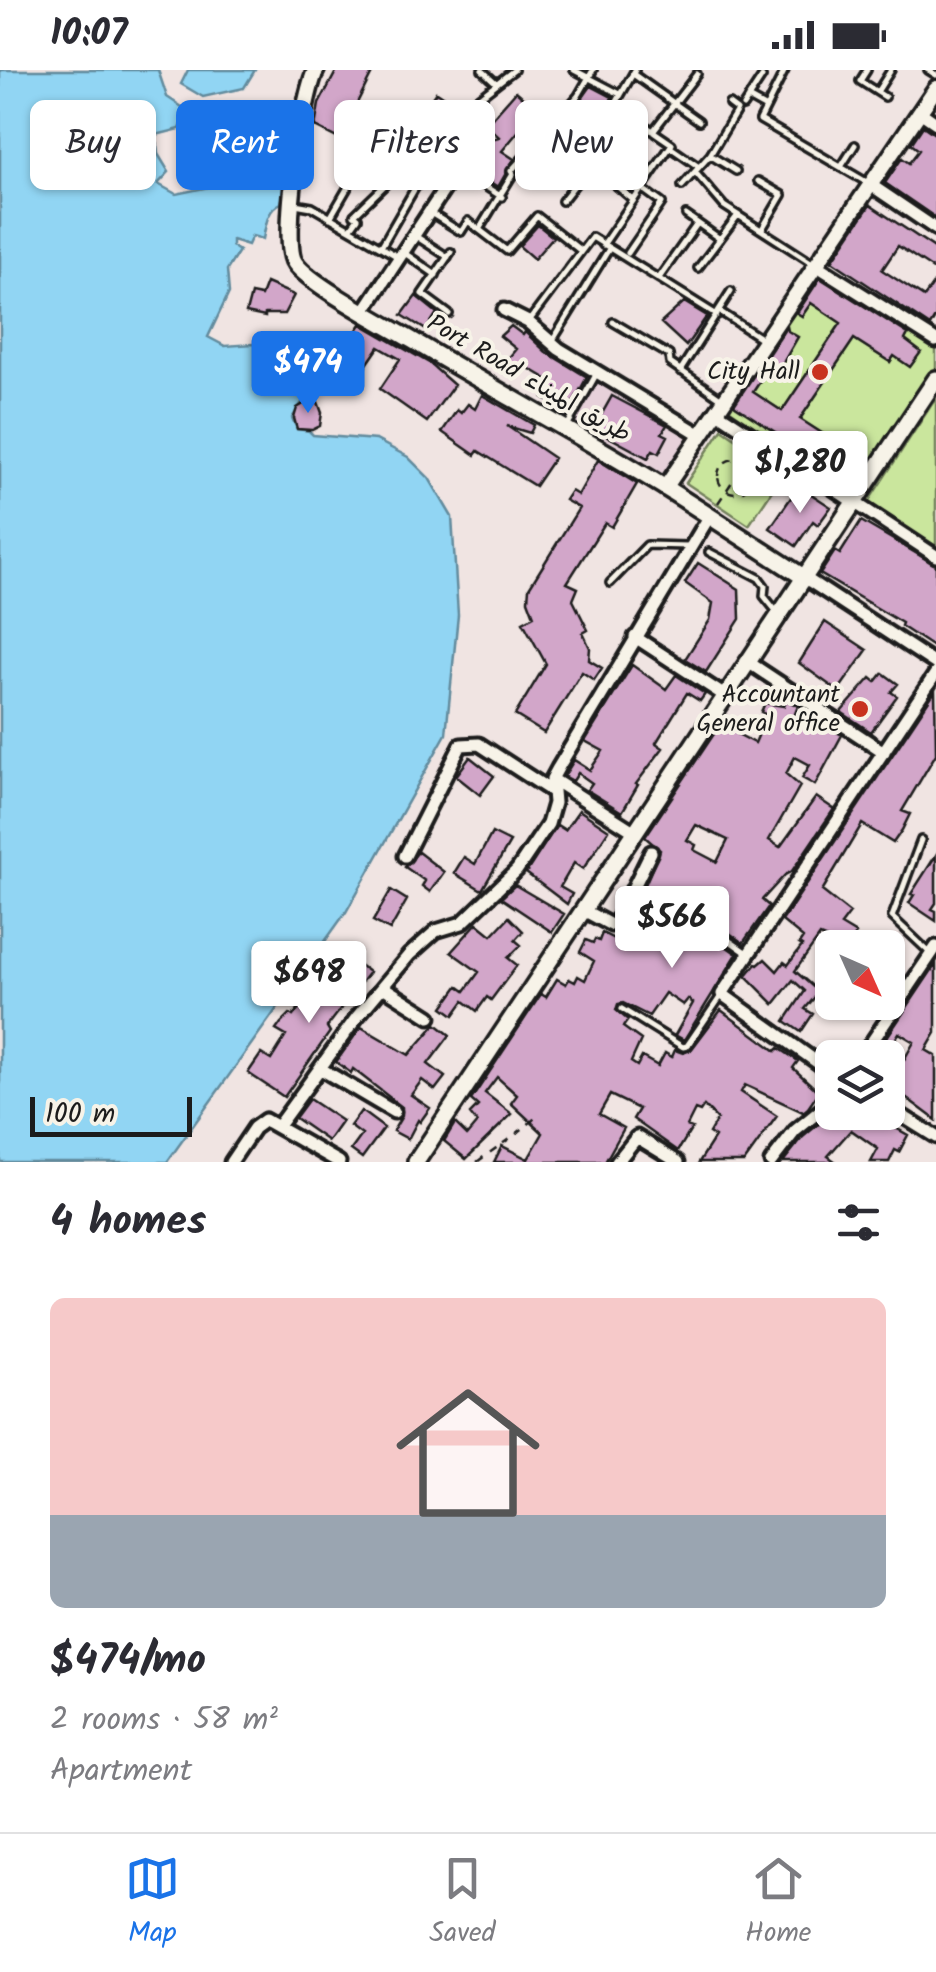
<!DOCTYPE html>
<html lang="en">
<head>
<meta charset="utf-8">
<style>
	body { margin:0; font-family:Kalam,"Playpen Sans Arabic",sans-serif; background:#f7f7f7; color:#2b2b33; height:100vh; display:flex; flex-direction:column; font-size:38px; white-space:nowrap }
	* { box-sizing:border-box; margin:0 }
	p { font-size:32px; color:#7c7c81 }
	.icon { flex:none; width:55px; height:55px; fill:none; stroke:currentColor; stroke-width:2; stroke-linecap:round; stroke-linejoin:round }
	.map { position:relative; height:1092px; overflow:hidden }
	.drawer { display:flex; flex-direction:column; background:#fff; flex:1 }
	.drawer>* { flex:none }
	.hud { position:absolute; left:30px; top:30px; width:878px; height:90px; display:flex; gap:20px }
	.needle { width:65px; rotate:135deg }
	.buttons { position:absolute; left:815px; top:860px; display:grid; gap:20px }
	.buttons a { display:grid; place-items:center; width:90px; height:90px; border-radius:15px; background:#fff; box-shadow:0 2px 8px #0004; font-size:50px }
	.scale { position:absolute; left:30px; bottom:25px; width:162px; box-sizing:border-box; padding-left:10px; border:5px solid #1c1c1c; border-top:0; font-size:28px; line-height:35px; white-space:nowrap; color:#1c1c1c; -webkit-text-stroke:8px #f7f3e8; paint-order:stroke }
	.price { position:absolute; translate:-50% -85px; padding:0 22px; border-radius:10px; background:#fff; color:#222; font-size:32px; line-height:65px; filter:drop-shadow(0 2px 5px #0008) }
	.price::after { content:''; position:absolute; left:50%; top:60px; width:30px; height:22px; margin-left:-15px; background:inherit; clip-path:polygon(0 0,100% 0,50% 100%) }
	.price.selected { background:#1a73e8; color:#fff }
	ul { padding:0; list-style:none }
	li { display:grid; align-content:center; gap:20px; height:530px; padding:0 50px }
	li span { display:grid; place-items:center; height:310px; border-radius:15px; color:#555 }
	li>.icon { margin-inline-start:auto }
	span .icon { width:180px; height:180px; fill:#fffc; stroke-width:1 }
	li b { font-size:42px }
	h2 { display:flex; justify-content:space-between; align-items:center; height:120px; padding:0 50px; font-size:42px }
	.tag { padding:0 35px; border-radius:15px; background:#fff; box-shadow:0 2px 8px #0004; font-size:35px; line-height:90px }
	.tag.selected { background:#1a73e8; color:#fff }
	.status { display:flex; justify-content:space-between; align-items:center; height:70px; padding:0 50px; background:#fff; direction:ltr }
	.status svg { height:28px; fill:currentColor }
	.tab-bar { display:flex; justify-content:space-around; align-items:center; height:140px; border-top:2px solid #e1e1e2; background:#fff; font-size:28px; color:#7c7c81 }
	.tab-bar a { display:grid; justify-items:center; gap:5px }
	.tab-bar .selected { color:#1a73e8 }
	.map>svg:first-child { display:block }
	.built { fill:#e7d1da }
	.green { fill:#cae69d; stroke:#73815c; stroke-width:2.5; fill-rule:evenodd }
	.water { fill:#91d5f3; stroke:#628b9d; stroke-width:2.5 }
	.building { fill:#d2a6c9; stroke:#1c1c1c; stroke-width:2.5; fill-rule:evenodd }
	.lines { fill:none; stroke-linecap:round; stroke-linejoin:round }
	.service-casing { stroke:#1c1c1c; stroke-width:12 }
	.minor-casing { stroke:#1c1c1c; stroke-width:19 }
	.tertiary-casing { stroke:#1c1c1c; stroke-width:21 }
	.secondary-casing { stroke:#1c1c1c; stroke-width:22 }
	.path { stroke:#1c1c1c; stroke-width:2.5; stroke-dasharray:8 8; stroke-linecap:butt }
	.service { stroke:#f7f3e8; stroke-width:5 }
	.minor { stroke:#f7f3e8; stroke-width:11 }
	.tertiary { stroke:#f7f3e8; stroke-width:14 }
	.secondary { stroke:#f7f3e8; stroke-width:15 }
	.poi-dot { fill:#c8321e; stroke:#f7f3e8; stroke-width:4 }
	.labels { text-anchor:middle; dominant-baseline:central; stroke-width:8; stroke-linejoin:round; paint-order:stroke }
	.poi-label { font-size:25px; fill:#1c1c1c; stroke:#f7f3e8; text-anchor:end }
	.street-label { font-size:25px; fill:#1c1c1c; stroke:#f7f3e8 }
</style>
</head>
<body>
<div class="status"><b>10:07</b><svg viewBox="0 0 49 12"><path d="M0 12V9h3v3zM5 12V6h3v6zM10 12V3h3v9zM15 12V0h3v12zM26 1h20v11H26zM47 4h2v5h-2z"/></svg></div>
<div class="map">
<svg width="936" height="1092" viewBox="0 0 936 1092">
	<rect width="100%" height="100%" fill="#f0e4e2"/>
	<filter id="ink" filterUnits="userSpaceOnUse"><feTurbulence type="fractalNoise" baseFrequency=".01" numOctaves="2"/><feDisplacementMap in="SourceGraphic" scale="20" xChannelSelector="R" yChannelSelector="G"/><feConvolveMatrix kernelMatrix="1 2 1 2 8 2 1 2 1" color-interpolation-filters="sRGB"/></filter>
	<g filter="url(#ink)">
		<!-- built -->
		<path class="built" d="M597,300L698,358L668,406L568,349Z"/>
		<!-- green -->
		<path class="green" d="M810,198L936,277V300L855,424L721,334ZM815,205L907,266L890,292L854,269L800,349L834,371L820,392L726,330L748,297L763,307L753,322L782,341L841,253L811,233L802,246L792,239Z
			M936,328V481L866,435Z
			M722,359L785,401L749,455L686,413Z"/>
		<!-- water -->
		<path class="water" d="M0,0H158L167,27L188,41L180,59L156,65L158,84L169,102L158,114L176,124L219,115L229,101L224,90L264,103L285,118L281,133C267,140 266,154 263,169L252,166L248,175L232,170V176L239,181L227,200L229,223L208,267L225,276L253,274L288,285L309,322L292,348L297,359L309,361L313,365L376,370L408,387L429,408L452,447L458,545L446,664L346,842L167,1092H0Z
			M188,0H255L244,18L203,27L181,14Z"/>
		<!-- building -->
		<path class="building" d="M337,0H366L372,3L347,53L356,57L347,73L315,57L319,34Z
			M591,16L612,27L605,45L607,51L597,65L574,40Z
			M516,21L537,39L502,81L514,89L498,117L469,99L485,71L499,67L486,55Z
			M436,22L462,39L460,46L424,91L411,83L422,64L420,57L435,37L431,29Z
			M923,56L936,65V148L885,113L902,88L909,93L919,80L911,74Z
			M870,135L936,179V201L898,176L882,200L924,227L936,210V246L930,256L832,191Z
			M538,155L553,167L534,189L519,176Z
			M820,208L908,264L905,270L921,282L910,297L894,286L890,292L854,269L800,349L834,371L827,383L843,394L849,382L858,388L841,413L816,396L819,391L734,335L756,302L763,307L753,322L782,341L841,253L811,233L802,246L797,243Z
			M266,213L294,225L284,244H265V247L246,243L251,224L261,226Z
			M416,226L437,243L426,260L402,245Z
			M684,232L707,246L686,276L661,253Z
			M361,254L429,293L454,315L427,352L380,319L400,289L379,277L357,309L334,294Z
			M511,256L523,265L525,262L546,282L587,307L568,342L543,327L552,312L525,296L518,303L506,291L516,279L500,266Z
			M787,256L788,261L798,267L780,298L765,289Z
			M482,325L534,355L530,363L507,356L554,388L535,416L478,381L475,385L442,362L457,340L461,343L468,334L475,339Z
			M612,326L667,355L662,363L668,366L659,383L653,380L648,388L596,360L595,356Z
			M307,332H318L322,343L320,356L312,360L297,359L294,348L297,338Z
			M598,390L637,414L612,457L605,453L567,513L578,518L573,530L588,560L583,563L590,578L589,590L602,598L594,610L582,602L544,663L515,645L546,594L523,552L534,546L528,530L529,518L579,438L565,430L571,421L578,425Z
			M799,416L831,437L818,455L813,451L796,476L770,458Z
			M861,451L936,495V579L901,556L902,553L820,504L835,481L840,484Z
			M698,493L739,519L740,549L706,602L685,589L710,550L713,533L685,513Z
			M825,552L867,580L838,621L799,593Z
			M632,595L666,619L676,605L705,624L700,631L687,623L656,673L663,678L636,714L638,715L622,742L587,720L592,713L578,703L573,711L564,706L574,690L590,700L603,681L585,671Z
			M883,603L898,614L891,622L897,626L871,662L841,642L871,608L876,612Z
			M935,621L936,684L902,741L910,744L902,760L893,773L862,754L822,821L850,843L841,855L856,864L848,878L820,866L795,901L819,922L805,939L813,944L801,962L785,951L805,921L793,910L774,934L746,906L756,894L758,895L765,889L777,901L784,892L788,895L802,876L799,874L803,868L782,851Z
			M786,630L798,636L794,646L816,656L818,652L842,665L815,715L802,708L810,695L795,687L786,704L800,716L769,770L780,777L816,727L834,739L792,801L785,805L762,830L769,836L743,873L713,851L704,854L706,862L737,884L684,970L675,965L693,933L688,929L683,935L665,923L649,946L623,933L618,934L616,940L628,950L623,957L641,970L631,992L637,996L642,987L658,996L665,983L672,987L675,980L683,983L691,980L721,940L776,981L779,978L798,991L793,998L819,1022L808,1038L803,1042L745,1015L741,1022L777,1046L744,1092H699L715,1067L709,1063L717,1049L704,1036L700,1042L695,1040L687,1056L692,1058L678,1081L633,1049L639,1039L610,1025L599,1044L624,1058L605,1092H494L502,1076L528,1089L543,1063L511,1033L517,1025L497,1007L485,1023L512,1044L466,1089L444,1071L455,1053L467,1065L477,1053L470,1044L478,1036L471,1030L541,924L546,927L557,909L566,914L569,909L575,912L578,906L585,910L594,891L580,882L586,870L593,873L595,869L599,871L602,863L614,869L632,842L653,852L661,836L641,824L660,780L645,767L720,655L755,673L767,645L761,642L765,633L784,636ZM696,755L728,770L717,792L694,780L696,775L687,770Z
			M470,687L494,706L480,725L456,706Z
			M579,740L609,760L583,799L574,793L560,817L572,824L567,834L526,803L557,755L565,760Z
			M492,763L510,772L482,820L454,803L464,787L475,794Z
			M418,782L444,802L430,822L422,816L425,811L405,797Z
			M936,785V833L932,839L936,841V851L909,833L914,825L911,824Z
			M515,815L564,844L552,862L501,828Z
			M391,820L407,830L390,860L373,851Z
			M509,847L523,861L515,870L521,875L508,888L517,895L491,930L487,927L477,941L464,931L454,945L443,937L458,916L465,921L479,902L451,882L477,853L492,865Z
			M342,882L369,902L327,957L330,962L284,1027L248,1003L261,984L271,990L286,966L276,960L281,953L290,944L293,946Z
			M936,894V963L926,980L936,986V1050L888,1014V986L901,995L914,972L899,963L884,988H873Z
			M436,954L450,965L428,994L445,1007L435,1020L422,1010L411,1025L430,1038L420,1052L418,1050L408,1069L393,1061L402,1046V1037L353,999L351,1003L336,992L361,957L409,985Z
			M309,1029L342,1051L328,1071L295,1048Z
			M361,1041L384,1058L362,1088L351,1080L362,1065L350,1056Z
			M833,1042H867L908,1065L899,1082L895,1080L889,1092H871L878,1079L851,1060L828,1086L836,1092H783L803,1067Z"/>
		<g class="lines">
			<defs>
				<path id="service" d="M482,0L495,12
					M574,0L620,24
					M785,0L760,50L868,113
					M867,0L860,11L885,27
					M928,0L936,5
					M633,4L699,51
					M877,22L891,0
					M748,28L766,38
					M743,36L762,7
					M565,41L591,65
					M540,44L591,94L632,129
					M653,61L697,4
					M616,63L622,54L611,46L617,36
					M670,77L699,97
					M710,85L736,101
					M403,86L426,99
					M841,97L855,75
					M461,101L502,127
					M695,102L724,136L814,194
					M758,111L782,125L762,159
					M682,116L710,85L737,40L729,34
					M562,131L591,94
					M295,134L312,137L400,188
					M432,144L461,162L468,151L507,181L537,146L581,181
					M686,145L720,169
					M330,148L359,98L358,91L374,53
					M480,158L513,104L511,101L578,26L593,0
					M350,159L358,148L354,145L385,115L416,62L411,58L429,35
					M417,167L448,187
					M603,175L672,74L615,35L635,0
					M381,177L426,99L469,45V35L514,0
					M628,183L662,133L640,117
					M406,184L436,205
					M698,198L738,145
					M659,208L697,154
					M719,241L762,269
					M449,244L422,224L451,182
					M529,251L592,167L717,245
					M613,252L669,285L670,293L722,329
					M553,270L609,179
					M680,301L731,221
					M566,358L597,303
					M709,482L759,508L765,516L764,526L777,542
					M610,513L647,475L688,476
					M921,770L892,847L931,884
					M710,857L747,883
					M622,939L683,977L687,976L721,926"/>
				<path id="minor" d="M920,42L936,53
					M871,115L936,159
					M816,195L936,271
					M504,240L528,252L559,279L701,365
					M364,241L471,79L474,62L469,45
					M717,342L936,486
					M805,508L936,594
					M635,567L725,626
					M748,592L884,682
					M552,709L635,762
					M405,786L461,675L479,674L553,722
					M583,840L611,855L616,853L651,782
					M383,917L430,947
					M861,988L936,877
					M321,999L394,1042
					M832,1003L722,924L936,603
					M888,1037L936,1067
					M278,1056L357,947L409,885L436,861L462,853L517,800L548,754L554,733L552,709L558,698L709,447
					M231,1092L254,1058L265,1050L339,1092
					M617,1092L637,1067L678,1092
					M771,1092L795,1061L832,1031"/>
				<path id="tertiary" d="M665,418L936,18"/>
				<path id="secondary" d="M316,0C303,24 280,173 295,193C311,216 394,259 422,276C502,324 585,368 664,417C712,447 758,478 805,508
					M416,1092L936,309"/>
			</defs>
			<!-- service casing -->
			<use href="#service" class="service-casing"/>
			<!-- minor casing -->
			<use href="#minor" class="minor-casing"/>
			<!-- tertiary casing -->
			<use href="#tertiary" class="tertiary-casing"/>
			<!-- secondary casing -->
			<use href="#secondary" class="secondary-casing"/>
			<!-- path -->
			<path class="path" d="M718 406a17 17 0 1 1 34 0a17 17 0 1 1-34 0Z
				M736,405L752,380
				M718,433L734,409
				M477,1092C499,1075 521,1063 540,1043"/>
			<!-- service -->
			<use href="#service" class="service"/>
			<!-- minor -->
			<use href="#minor" class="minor"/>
			<!-- tertiary -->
			<use href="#tertiary" class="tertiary"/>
			<!-- secondary -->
			<use href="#secondary" class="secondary"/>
		</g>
	</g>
	<!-- markers -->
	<g class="poi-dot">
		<circle cx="820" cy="302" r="10"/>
		<circle cx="860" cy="639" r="10"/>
	</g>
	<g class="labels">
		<!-- poi labels -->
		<g class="poi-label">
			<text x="800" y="302">City Hall</text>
			<text x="840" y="625">Accountant<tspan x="840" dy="29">General office</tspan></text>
		</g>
		<!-- street labels -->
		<g class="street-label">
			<text transform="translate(529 309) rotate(30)">Port Road طريق الميناء</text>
		</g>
	</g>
</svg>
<div class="buttons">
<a><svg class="needle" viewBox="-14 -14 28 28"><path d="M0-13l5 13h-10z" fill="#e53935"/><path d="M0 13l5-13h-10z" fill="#7c7c81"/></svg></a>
<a><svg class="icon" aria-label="layers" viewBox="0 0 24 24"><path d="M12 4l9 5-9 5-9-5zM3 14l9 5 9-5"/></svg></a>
</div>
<div class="scale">100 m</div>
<b class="price selected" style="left:308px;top:346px">$474</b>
<b class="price" style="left:800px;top:446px">$1,280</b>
<b class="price" style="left:672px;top:901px">$566</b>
<b class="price" style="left:309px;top:956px">$698</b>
<div class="hud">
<a class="tag">Buy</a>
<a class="tag selected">Rent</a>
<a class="tag">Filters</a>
<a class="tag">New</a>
</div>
</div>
<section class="drawer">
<h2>4 homes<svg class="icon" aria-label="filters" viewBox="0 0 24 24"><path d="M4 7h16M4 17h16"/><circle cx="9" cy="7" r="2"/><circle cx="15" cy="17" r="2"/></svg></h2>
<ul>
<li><span style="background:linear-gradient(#f6c9c9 70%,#9aa5b1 0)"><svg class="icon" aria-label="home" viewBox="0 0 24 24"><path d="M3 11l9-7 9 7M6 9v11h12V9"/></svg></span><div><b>$474/mo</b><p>2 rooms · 58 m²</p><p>Apartment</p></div></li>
</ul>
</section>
<nav class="tab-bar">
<a class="selected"><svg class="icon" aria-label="map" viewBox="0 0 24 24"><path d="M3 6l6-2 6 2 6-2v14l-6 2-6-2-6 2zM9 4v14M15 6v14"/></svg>Map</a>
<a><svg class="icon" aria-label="saved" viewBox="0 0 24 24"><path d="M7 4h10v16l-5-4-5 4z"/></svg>Saved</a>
<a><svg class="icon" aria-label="home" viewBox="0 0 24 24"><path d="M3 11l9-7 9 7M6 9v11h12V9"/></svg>Home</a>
</nav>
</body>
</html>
